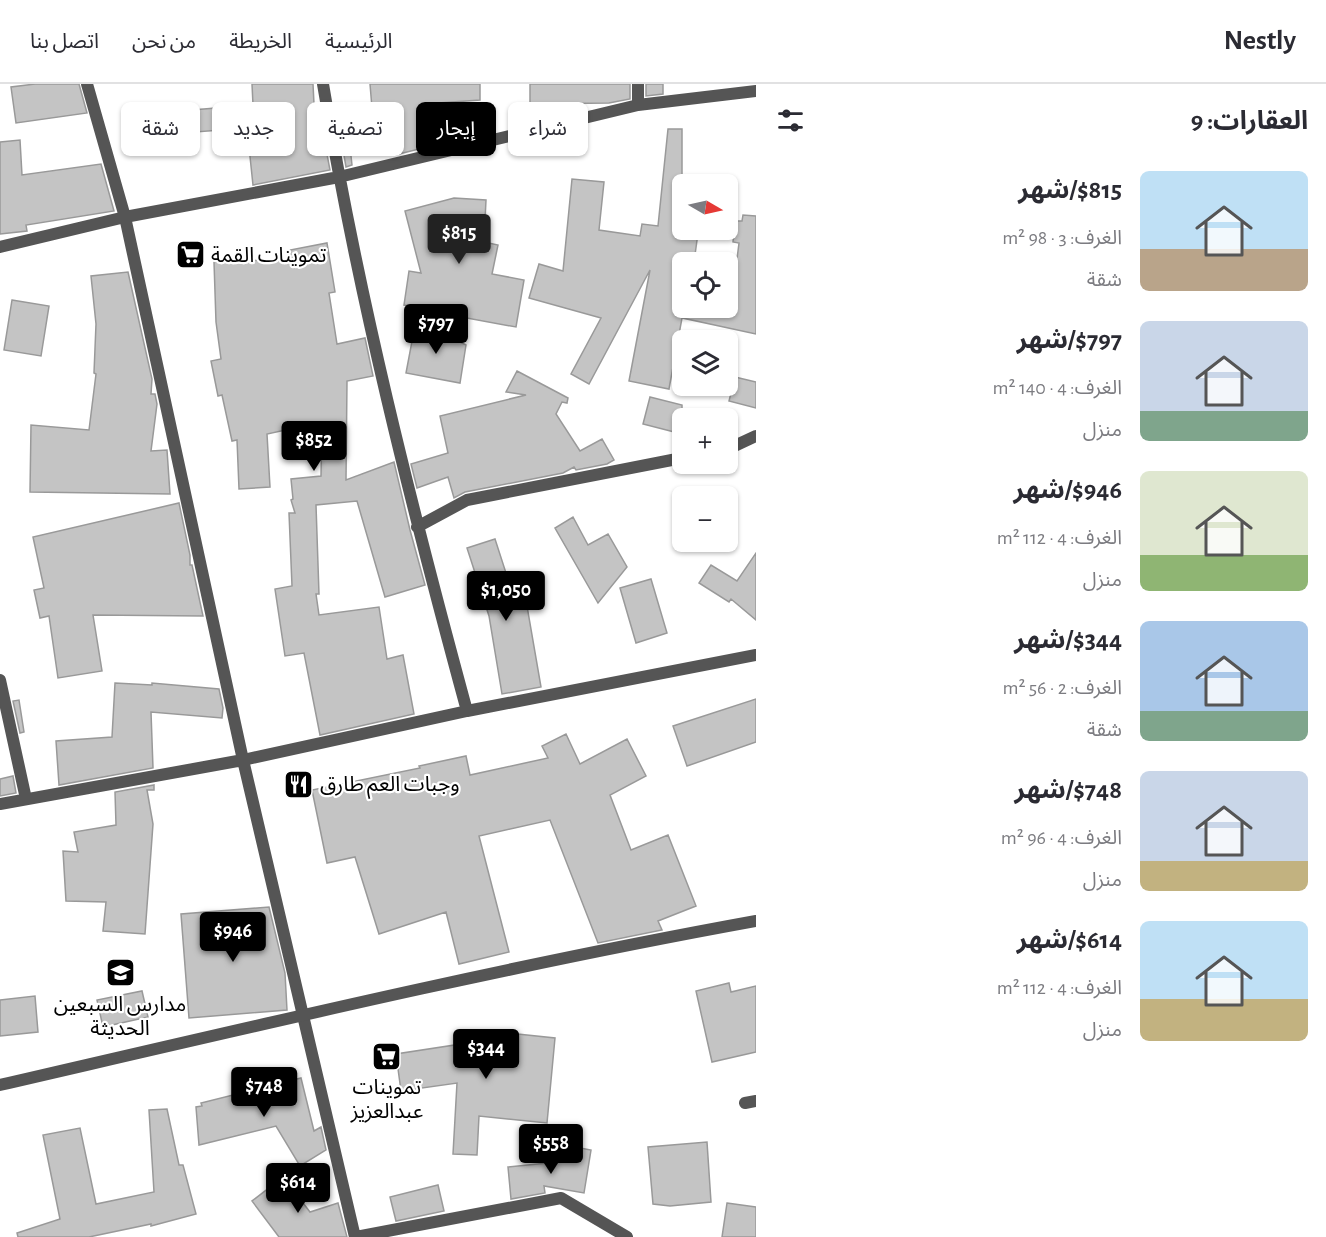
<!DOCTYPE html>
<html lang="ar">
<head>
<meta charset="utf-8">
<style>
	body { margin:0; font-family:"Alegreya Sans","Noto Sans Arabic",sans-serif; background:#f2f2f3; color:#2b2b33; direction:rtl; height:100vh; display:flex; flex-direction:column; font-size:22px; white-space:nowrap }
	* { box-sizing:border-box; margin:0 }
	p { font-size:20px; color:#7c7c81 }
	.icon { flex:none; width:33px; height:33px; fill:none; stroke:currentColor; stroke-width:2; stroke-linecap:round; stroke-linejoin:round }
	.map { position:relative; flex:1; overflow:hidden; direction:ltr }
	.drawer { display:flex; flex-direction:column; background:#fff; width:570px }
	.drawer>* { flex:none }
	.top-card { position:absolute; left:18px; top:18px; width:570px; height:54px; direction:rtl; display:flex; gap:12px }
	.needle { width:39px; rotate:99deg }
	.fabs { position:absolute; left:672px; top:90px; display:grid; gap:12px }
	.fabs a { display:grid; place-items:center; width:66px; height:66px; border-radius:9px; background:#fff; box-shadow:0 2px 4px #0004; font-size:30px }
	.price { position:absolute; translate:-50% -51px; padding:0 14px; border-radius:6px; background:#000; color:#fff; font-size:20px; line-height:39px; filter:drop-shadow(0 2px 3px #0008) }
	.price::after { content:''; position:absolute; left:50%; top:36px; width:18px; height:14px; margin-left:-9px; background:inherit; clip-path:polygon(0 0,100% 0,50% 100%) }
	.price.current { background:#222; color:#fff }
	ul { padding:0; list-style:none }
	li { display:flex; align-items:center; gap:18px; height:150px; padding:0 18px }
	li span { display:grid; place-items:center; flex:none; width:168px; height:120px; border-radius:9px; color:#555 }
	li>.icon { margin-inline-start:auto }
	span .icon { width:72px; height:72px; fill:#fffc; stroke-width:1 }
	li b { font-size:26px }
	h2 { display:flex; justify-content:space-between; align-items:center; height:72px; padding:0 18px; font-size:26px }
	.tag { padding:0 21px; border-radius:9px; background:#fff; box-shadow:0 2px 4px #0004; font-size:21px; line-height:54px }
	.tag.current { background:#000; color:#fff }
	header { display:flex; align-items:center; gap:36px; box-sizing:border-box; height:84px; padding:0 30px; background:#fff; border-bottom:2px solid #e1e1e2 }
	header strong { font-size:28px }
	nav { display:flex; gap:33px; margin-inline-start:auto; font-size:21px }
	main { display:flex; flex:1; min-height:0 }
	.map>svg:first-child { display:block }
	.building { fill:#c4c4c4; stroke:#999; stroke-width:1.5 }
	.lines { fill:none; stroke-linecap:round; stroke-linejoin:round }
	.minor { stroke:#555; stroke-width:12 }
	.tertiary { stroke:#555; stroke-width:12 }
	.labels { text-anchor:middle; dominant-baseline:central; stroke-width:4.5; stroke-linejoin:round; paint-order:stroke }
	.poi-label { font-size:21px; fill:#000; stroke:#fff; text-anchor:start }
</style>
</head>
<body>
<header>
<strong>Nestly</strong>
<nav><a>الرئيسية</a><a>الخريطة</a><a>من نحن</a><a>اتصل بنا</a></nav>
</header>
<main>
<section class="drawer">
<h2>العقارات: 9<svg class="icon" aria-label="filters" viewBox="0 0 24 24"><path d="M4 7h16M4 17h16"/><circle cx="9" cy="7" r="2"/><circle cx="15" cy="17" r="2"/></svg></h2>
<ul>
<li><span style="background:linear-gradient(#bfe0f5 65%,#b9a48a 0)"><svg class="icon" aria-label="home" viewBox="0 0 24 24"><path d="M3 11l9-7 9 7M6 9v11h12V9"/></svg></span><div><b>$815/شهر</b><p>الغرف: 3 · 98 m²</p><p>شقة</p></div></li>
<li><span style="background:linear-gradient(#c9d6e8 75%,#7fa58c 0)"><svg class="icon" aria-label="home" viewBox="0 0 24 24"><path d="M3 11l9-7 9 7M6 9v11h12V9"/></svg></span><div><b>$797/شهر</b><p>الغرف: 4 · 140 m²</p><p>منزل</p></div></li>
<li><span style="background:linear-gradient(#dfe7d0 70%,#8fb573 0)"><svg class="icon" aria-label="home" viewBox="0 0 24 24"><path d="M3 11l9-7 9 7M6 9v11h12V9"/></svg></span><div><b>$946/شهر</b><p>الغرف: 4 · 112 m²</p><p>منزل</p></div></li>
<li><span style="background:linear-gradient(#a9c7e8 75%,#7fa58c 0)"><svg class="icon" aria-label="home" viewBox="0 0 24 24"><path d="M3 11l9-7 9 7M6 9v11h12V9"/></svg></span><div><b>$344/شهر</b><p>الغرف: 2 · 56 m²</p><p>شقة</p></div></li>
<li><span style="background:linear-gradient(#c9d6e8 75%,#c2b280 0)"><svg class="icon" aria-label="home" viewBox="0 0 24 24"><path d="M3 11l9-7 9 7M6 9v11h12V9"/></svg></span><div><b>$748/شهر</b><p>الغرف: 4 · 96 m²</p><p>منزل</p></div></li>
<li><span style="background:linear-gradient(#bfe0f5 65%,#c2b280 0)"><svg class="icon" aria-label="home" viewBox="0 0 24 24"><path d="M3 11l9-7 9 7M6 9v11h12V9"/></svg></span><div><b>$614/شهر</b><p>الغرف: 4 · 112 m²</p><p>منزل</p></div></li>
</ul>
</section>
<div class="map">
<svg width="756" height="1153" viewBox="0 0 756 1153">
	<rect width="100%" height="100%" fill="#fff"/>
	<!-- building -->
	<path class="building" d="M35,0H79L87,29L16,39L11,3Z
		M252,0H313L315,40L321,39L330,86L253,101L247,44L169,50L167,28L253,21Z
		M370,0H480V16L425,20L431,62L395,71L390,23L372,24Z
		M530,0H630V15L609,19L530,20Z
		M646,0H663V10L646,12Z
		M347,36L352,81L346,83L338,37Z
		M668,45H682V146L698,149L694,178H682V224L731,223L739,159L733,158L735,137H742L743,131L756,132V250L682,234L669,305L629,297L650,186L589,300L571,290L601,234L529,214L539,180L563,187L572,95L604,98L599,146L640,152L642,140L658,142Z
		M20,56L22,91L101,80L114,127L26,141L27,147L0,150V58Z
		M454,114L486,116L484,158L498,161L492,190L524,196L516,243L418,225L419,223L404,221L409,187L421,189L405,127Z
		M327,159L335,208L329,209L337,260L365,254L373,292L347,297L346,396L394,378L410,446L425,501L385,513L357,417L316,421L319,510H316L319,531L379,523L387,575L403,571L414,630L320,651L304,569L285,572L275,505L292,502L289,429H295L291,416L293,415L291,395L321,392L322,338L267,350L270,403L239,405L237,356L232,357L222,311L218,312L211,277L221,275L216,238L214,178L292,175L290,166Z
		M128,188L152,295L151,310H155L157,320L151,367L167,366L170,410L30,408L31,341L89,346L96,290L94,289L96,240L91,192Z
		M12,216L49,222L41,272L4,266Z
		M416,236L466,261L460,299L406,289Z
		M517,287L568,314L567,319L562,318L556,330L580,367L602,355L614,376L607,380L576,386L574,383L563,389L465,408L454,414L448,393L417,404L411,380L448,369L440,332L526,311L506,308Z
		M735,293L756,298V324L729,317Z
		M650,313L682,321V350L643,340Z
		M179,419L190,471V481H192L203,532L93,531L102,587L58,594L49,532L40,534L34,506L44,504L33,453Z
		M573,433L588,461L608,450L627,483L598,519L555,444Z
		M495,455L517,523L527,522L541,603L502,610L489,532L467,464Z
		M756,469V536L731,515L729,518L699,499L711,481L737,497Z
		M651,495L667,549L636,559L620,504Z
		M115,599L152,601V599L219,605L223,624L222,634L151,628L153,684L59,701L56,657L112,653Z
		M756,615V658L687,682L673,642Z
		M19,616L24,648L20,649L13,617Z
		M566,650L580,680L627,655L646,692L610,711L631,766L668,751L696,822L658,837L662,846L598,859L550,736L479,752L509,868L459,880L446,828L379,850L355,773L327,779L312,706L420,684L419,682L466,672L470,691L548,674L542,662Z
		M13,692L16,709L0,712V695Z
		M154,701V706H147L153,740L145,850L103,847L106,818L66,817L63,767L78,768L74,748L116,741L115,708Z
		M269,823L285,889L287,926L189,934L181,830Z
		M729,899L731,908L756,902V968L712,978L696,907Z
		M142,907L148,933L103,943L97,916Z
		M35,912L38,948L0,952V916Z
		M488,947L555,954L547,1039L479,1032L477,1071L453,1070L457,999L401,1007L396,970L487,956Z
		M301,994L314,1047L321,1043L326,1066L300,1082L276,1042L199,1061L196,1023L202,1022L201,1019Z
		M167,1025L179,1081H183L196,1130L151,1142V1140L89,1153H18L17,1149L60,1135L43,1051L80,1044L96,1120L154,1108L149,1026Z
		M707,1058L711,1118L670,1122L653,1120L648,1063Z
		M570,1062L591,1066L584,1109L544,1102L545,1109L511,1115L508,1083L567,1077Z
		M283,1093L310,1128L338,1119L347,1153H279L252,1117Z
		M438,1101L444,1127L396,1137L390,1113Z
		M727,1119L756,1123V1153H722Z"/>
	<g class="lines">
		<!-- minor -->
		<path class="minor" d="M87,0L125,133L243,676L355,1153
			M323,0C358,211 411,421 467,627
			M638,21V0
			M0,163L125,133L339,93L638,21L756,7
			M728,365L756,352
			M417,443L467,416L682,374
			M0,596L26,715
			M0,720L243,676L467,627L756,571
			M745,1019L756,1017
			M356,1153L561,1114L627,1153"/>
		<!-- tertiary -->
		<path class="tertiary" d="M0,1001C251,943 502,883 756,837"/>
	</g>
	<!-- icons -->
	<defs>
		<symbol id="supermarket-square" viewBox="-11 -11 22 22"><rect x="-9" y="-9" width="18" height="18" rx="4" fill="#000" stroke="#fff"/><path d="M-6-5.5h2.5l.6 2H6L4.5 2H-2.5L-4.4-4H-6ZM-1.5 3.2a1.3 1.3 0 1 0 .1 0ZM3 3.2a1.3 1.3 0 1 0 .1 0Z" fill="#fff"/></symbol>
		<symbol id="restaurant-square" viewBox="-11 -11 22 22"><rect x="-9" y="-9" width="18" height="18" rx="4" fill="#000" stroke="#fff"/><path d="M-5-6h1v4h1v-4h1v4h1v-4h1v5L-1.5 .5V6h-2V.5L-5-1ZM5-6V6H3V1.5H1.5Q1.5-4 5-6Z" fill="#fff"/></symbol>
		<symbol id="school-square" viewBox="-11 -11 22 22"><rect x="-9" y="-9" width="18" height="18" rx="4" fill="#000" stroke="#fff"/><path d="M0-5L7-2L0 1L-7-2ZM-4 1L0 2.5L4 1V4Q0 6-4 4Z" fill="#fff"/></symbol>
	</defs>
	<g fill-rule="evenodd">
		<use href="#supermarket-square" x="174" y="154" width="33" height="33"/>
		<use href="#restaurant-square" x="282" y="684" width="33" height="33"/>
		<use href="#school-square" x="104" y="872" width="33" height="33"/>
		<use href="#supermarket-square" x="370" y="956" width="33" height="33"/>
	</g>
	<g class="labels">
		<!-- poi labels -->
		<g class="poi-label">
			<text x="211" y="171">تموينات القمة</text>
			<text x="320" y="700">وجبات العم طارق</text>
			<text x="120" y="920" text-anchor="middle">مدارس السبعين<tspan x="120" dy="24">الحديثة</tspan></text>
			<text x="387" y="1003" text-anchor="middle">تموينات<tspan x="387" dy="24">عبدالعزيز</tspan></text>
		</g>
	</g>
</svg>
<div class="fabs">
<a><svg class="needle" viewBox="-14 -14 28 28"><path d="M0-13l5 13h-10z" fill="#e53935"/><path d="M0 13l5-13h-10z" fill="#7c7c81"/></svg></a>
<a><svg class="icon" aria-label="locate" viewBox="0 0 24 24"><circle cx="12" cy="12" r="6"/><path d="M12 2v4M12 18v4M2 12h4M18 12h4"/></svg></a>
<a><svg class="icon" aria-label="layers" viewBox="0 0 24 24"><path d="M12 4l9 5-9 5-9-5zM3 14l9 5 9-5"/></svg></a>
<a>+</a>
<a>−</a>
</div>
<b class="price current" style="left:459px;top:181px">$815</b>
<b class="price" style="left:436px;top:271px">$797</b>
<b class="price" style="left:314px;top:388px">$852</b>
<b class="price" style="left:506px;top:538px">$1,050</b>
<b class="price" style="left:233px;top:879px">$946</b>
<b class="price" style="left:486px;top:996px">$344</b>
<b class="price" style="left:264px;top:1034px">$748</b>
<b class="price" style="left:551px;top:1091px">$558</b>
<b class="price" style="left:298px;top:1130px">$614</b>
<div class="top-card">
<a class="tag">شراء</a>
<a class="tag current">إيجار</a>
<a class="tag">تصفية</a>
<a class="tag">جديد</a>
<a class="tag">شقة</a>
</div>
</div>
</main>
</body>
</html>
